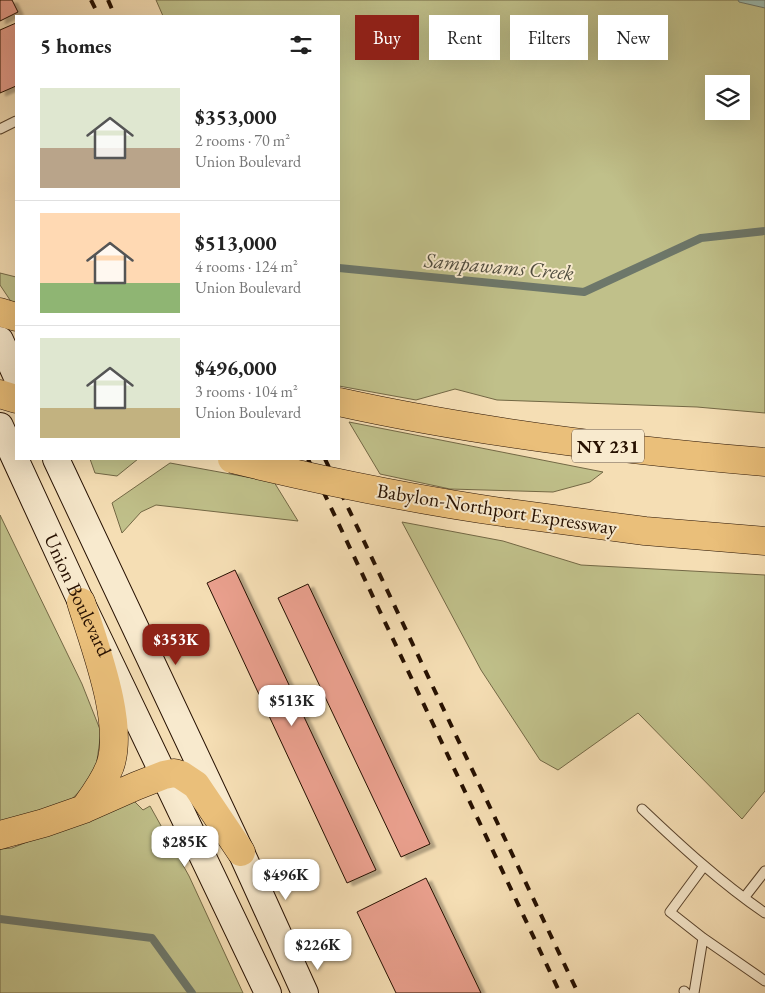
<!DOCTYPE html>
<html lang="en">
<head>
<meta charset="utf-8">
<style>
	body { margin:0; font-family:"EB Garamond",serif; background:#f2f2f2; color:#222; height:100vh; display:flex; flex-direction:column; font-size:19px; white-space:nowrap }
	* { box-sizing:border-box; margin:0 }
	p { font-size:16px; color:#767676 }
	.icon { flex:none; width:28px; height:28px; fill:none; stroke:currentColor; stroke-width:2; stroke-linecap:round; stroke-linejoin:round }
	.map { position:relative; flex:1; overflow:hidden }
	.drawer { position:absolute; left:15px; top:15px; width:325px; height:445px; display:flex; flex-direction:column; background:#fff; border-radius:0px; box-shadow:0 5px 20px #0002 }
	.drawer>* { flex:none }
	.guide { position:absolute; left:355px; top:15px; width:335px; height:45px; display:flex; gap:10px }
	.buttons { position:absolute; left:705px; top:75px; display:grid; gap:10px }
	.buttons a { display:grid; place-items:center; width:45px; height:45px; border-radius:0px; background:#fff; box-shadow:0 5px 20px #0002; font-size:25px }
	.price { position:absolute; translate:-50% -42px; padding:0 11px; border-radius:10px; background:#fff; color:#222; font-size:16px; line-height:32px; filter:drop-shadow(0 1px 2px #0008) }
	.price::after { content:''; position:absolute; left:50%; top:30px; width:15px; height:11px; margin-left:-8px; background:inherit; clip-path:polygon(0 0,100% 0,50% 100%) }
	.price.active { background:#8f2418; color:#fff }
	ul { padding:0; list-style:none }
	li { display:flex; align-items:center; gap:15px; height:125px; padding:0 25px }
	li+li { border-top:1px solid #e0e0e0 }
	li span { display:grid; place-items:center; flex:none; width:140px; height:100px; border-radius:0px; color:#555 }
	li>.icon { margin-inline-start:auto }
	span .icon { width:60px; height:60px; fill:#fffc; stroke-width:1 }
	li b { font-size:21px }
	h2 { display:flex; justify-content:space-between; align-items:center; height:60px; padding:0 25px; font-size:21px }
	.tag { padding:0 18px; border-radius:0px; background:#fff; box-shadow:0 5px 20px #0002; font-size:18px; line-height:45px }
	.tag.active { background:#8f2418; color:#fff }
	.map>svg:first-child { display:block }
	.green { fill:#c0c08a; stroke:#736845; fill-rule:evenodd }
	.water { fill:#9cbcb1; stroke:#6d776a }
	.lines { fill:none; stroke-linecap:round; stroke-linejoin:round }
	.stream { stroke:#6d776a; stroke-width:8 }
	.building { fill:#eaa08e; stroke:#261000; filter:url(#shadow) }
	.service-casing { stroke:#5a442d; stroke-width:11 }
	.secondary-casing { stroke:#261000; stroke-width:28 }
	.primary-casing { stroke:#261000; stroke-width:29 }
	.service { stroke:#f8eace; stroke-width:9 }
	.secondary { stroke:#f8eace; stroke-width:26 }
	.primary { stroke:#eabf7a; stroke-width:28 }
	.rail { stroke:#261000; stroke-width:4; stroke-dasharray:9 9; stroke-linecap:butt }
	.primary-bridge-casing { stroke:#261000; stroke-width:29; stroke-linecap:butt }
	.primary-bridge { stroke:#eabf7a; stroke-width:28 }
	.labels { text-anchor:middle; dominant-baseline:central; stroke-width:4; stroke-linejoin:round; paint-order:stroke }
	.shield { fill:#f8eace; stroke:#65513e; stroke-width:1 }
	.shield-label { font-size:19px; font-weight:bold; fill:#261000 }
	.street-label { font-size:20px; fill:#261000; stroke:#f8eace }
	.water-label { font-size:21px; font-style:italic; fill:#4f4c3e; stroke:#f8eace }
</style>
</head>
<body>
<div class="map">
<svg width="765" height="993" viewBox="0 0 765 993">
	<defs>
		<filter id="shadow"><feDropShadow dx="5.5" dy="3" stdDeviation="1" flood-color="#0004"/></filter>
	</defs>
	<rect width="100%" height="100%" fill="#f5deb4"/>
	<filter id="stains"><feTurbulence type="fractalNoise" baseFrequency=".004" numOctaves="4"/><feColorMatrix values="0 0 0 0 .2 0 0 0 0 .09 0 0 0 0 .02 0 0 0 .5 -.17"/></filter>
	<radialGradient id="worn" r=".72"><stop offset=".6" stop-color="#630" stop-opacity="0"/><stop offset="1" stop-color="#630" stop-opacity=".3"/></radialGradient>
	<!-- green -->
	<path class="green" d="M156,0H765V413L697,407L497,400L455,389L416,400L339,386V16H163ZM714,84H741V111H714Z
		M0,273L16,277V309L0,285Z
		M349,422L603,472L590,482L553,492L450,489L380,474Z
		M90,459H138L117,476L95,473Z
		M170,463L274,482L298,521L156,505L141,512L122,533L112,503Z
		M0,515L82,684L101,732L95,775L70,801L0,826Z
		M402,522L503,541L581,565L765,575V791L742,819L638,713L558,770L540,760L481,670Z
		M133,800L143,810L150,806L189,876L243,993H0V849L12,848Z"/>
	<!-- water -->
	<path class="water" d="M738,0H765V8L739,2Z"/>
	<g class="lines">
		<!-- stream -->
		<path class="stream" d="M339,268L584,292L701,238L765,231
			M0,919L152,938L192,993"/>
	</g>
	<!-- building -->
	<path class="building" d="M0,0H12L18,12L0,21Z
		M16,23V86L0,93V30Z
		M235,570L376,870L347,883L207,583Z
		M308,584L430,844L401,857L278,598Z
		M426,878L481,993H396L357,912Z"/>
	<g class="lines">
		<defs>
			<path id="service" d="M0,129L16,121
				M642,809C681,846 720,882 765,913
				M704,866L670,912L703,938L765,981
				M744,898L765,871
				M684,991L686,993
				M694,993L703,938"/>
			<g id="secondary">
				<path d="M0,340L16,375"/>
				<path id="s1" d="M0,426L81,602L268,993"/>
				<path d="M56,459L241,852L305,993"/>
			</g>
			<path id="primary" d="M0,312L16,317
				M0,394L16,399
				M339,402C479,433 622,450 765,462
				M508,513L645,531L765,541
				M81,602C94,645 125,723 110,766C104,782 94,795 84,809
				M0,835L44,823L84,809L136,786L164,775L174,773L181,775L196,785L241,852"/>
		</defs>
		<!-- service casing -->
		<use href="#service" class="service-casing"/>
		<!-- secondary casing -->
		<use href="#secondary" class="secondary-casing"/>
		<!-- primary casing -->
		<use href="#primary" class="primary-casing"/>
		<!-- service -->
		<use href="#service" class="service"/>
		<!-- secondary -->
		<use href="#secondary" class="secondary"/>
		<!-- primary -->
		<use href="#primary" class="primary"/>
		<!-- rail -->
		<path class="rail" d="M91,0L99,16
			M108,0L115,16
			M308,459L560,993
			M325,459L578,993"/>
		<defs>
			<path id="primary-bridge" d="M232,459C323,481 415,500 508,513"/>
		</defs>
		<!-- primary-bridge casing -->
		<use href="#primary-bridge" class="primary-bridge-casing"/>
		<!-- primary-bridge -->
		<use href="#primary-bridge" class="primary-bridge"/>
	</g>
	<g class="labels">
		<!-- shield labels -->
		<rect class="shield" x="572" y="429.5" width="72" height="33" rx="4"/>
		<g class="shield-label">
			<text x="608" y="446">NY 231</text>
		</g>
		<!-- street labels -->
		<g class="street-label">
			<text transform="translate(497 509) rotate(9)">Babylon-Northport Expressway</text>
			<text stroke="none"><textPath href="#s1" startOffset="186">Union Boulevard</textPath></text>
		</g>
		<!-- water labels -->
		<g class="water-label">
			<text transform="translate(499 266) rotate(5)">Sampawams Creek</text>
		</g>
	</g>
	<rect width="100%" height="100%" filter="url(#stains)"/>
	<rect width="100%" height="100%" fill="url(#worn)"/>
</svg>
<div class="buttons">
<a><svg class="icon" aria-label="layers" viewBox="0 0 24 24"><path d="M12 4l9 5-9 5-9-5zM3 14l9 5 9-5"/></svg></a>
</div>
<b class="price active" style="left:176px;top:666px">$353K</b>
<b class="price" style="left:292px;top:727px">$513K</b>
<b class="price" style="left:185px;top:868px">$285K</b>
<b class="price" style="left:286px;top:901px">$496K</b>
<b class="price" style="left:318px;top:971px">$226K</b>
<div class="guide">
<a class="tag active">Buy</a>
<a class="tag">Rent</a>
<a class="tag">Filters</a>
<a class="tag">New</a>
</div>
<section class="drawer">
<h2>5 homes<svg class="icon" aria-label="filters" viewBox="0 0 24 24"><path d="M4 7h16M4 17h16"/><circle cx="9" cy="7" r="2"/><circle cx="15" cy="17" r="2"/></svg></h2>
<ul>
<li><span style="background:linear-gradient(#dfe7d0 60%,#b9a48a 0)"><svg class="icon" aria-label="home" viewBox="0 0 24 24"><path d="M3 11l9-7 9 7M6 9v11h12V9"/></svg></span><div><b>$353,000</b><p>2 rooms · 70 m²</p><p>Union Boulevard</p></div></li>
<li><span style="background:linear-gradient(#ffd9b3 70%,#8fb573 0)"><svg class="icon" aria-label="home" viewBox="0 0 24 24"><path d="M3 11l9-7 9 7M6 9v11h12V9"/></svg></span><div><b>$513,000</b><p>4 rooms · 124 m²</p><p>Union Boulevard</p></div></li>
<li><span style="background:linear-gradient(#dfe7d0 70%,#c2b280 0)"><svg class="icon" aria-label="home" viewBox="0 0 24 24"><path d="M3 11l9-7 9 7M6 9v11h12V9"/></svg></span><div><b>$496,000</b><p>3 rooms · 104 m²</p><p>Union Boulevard</p></div></li>
</ul>
</section>
</div>
</body>
</html>
